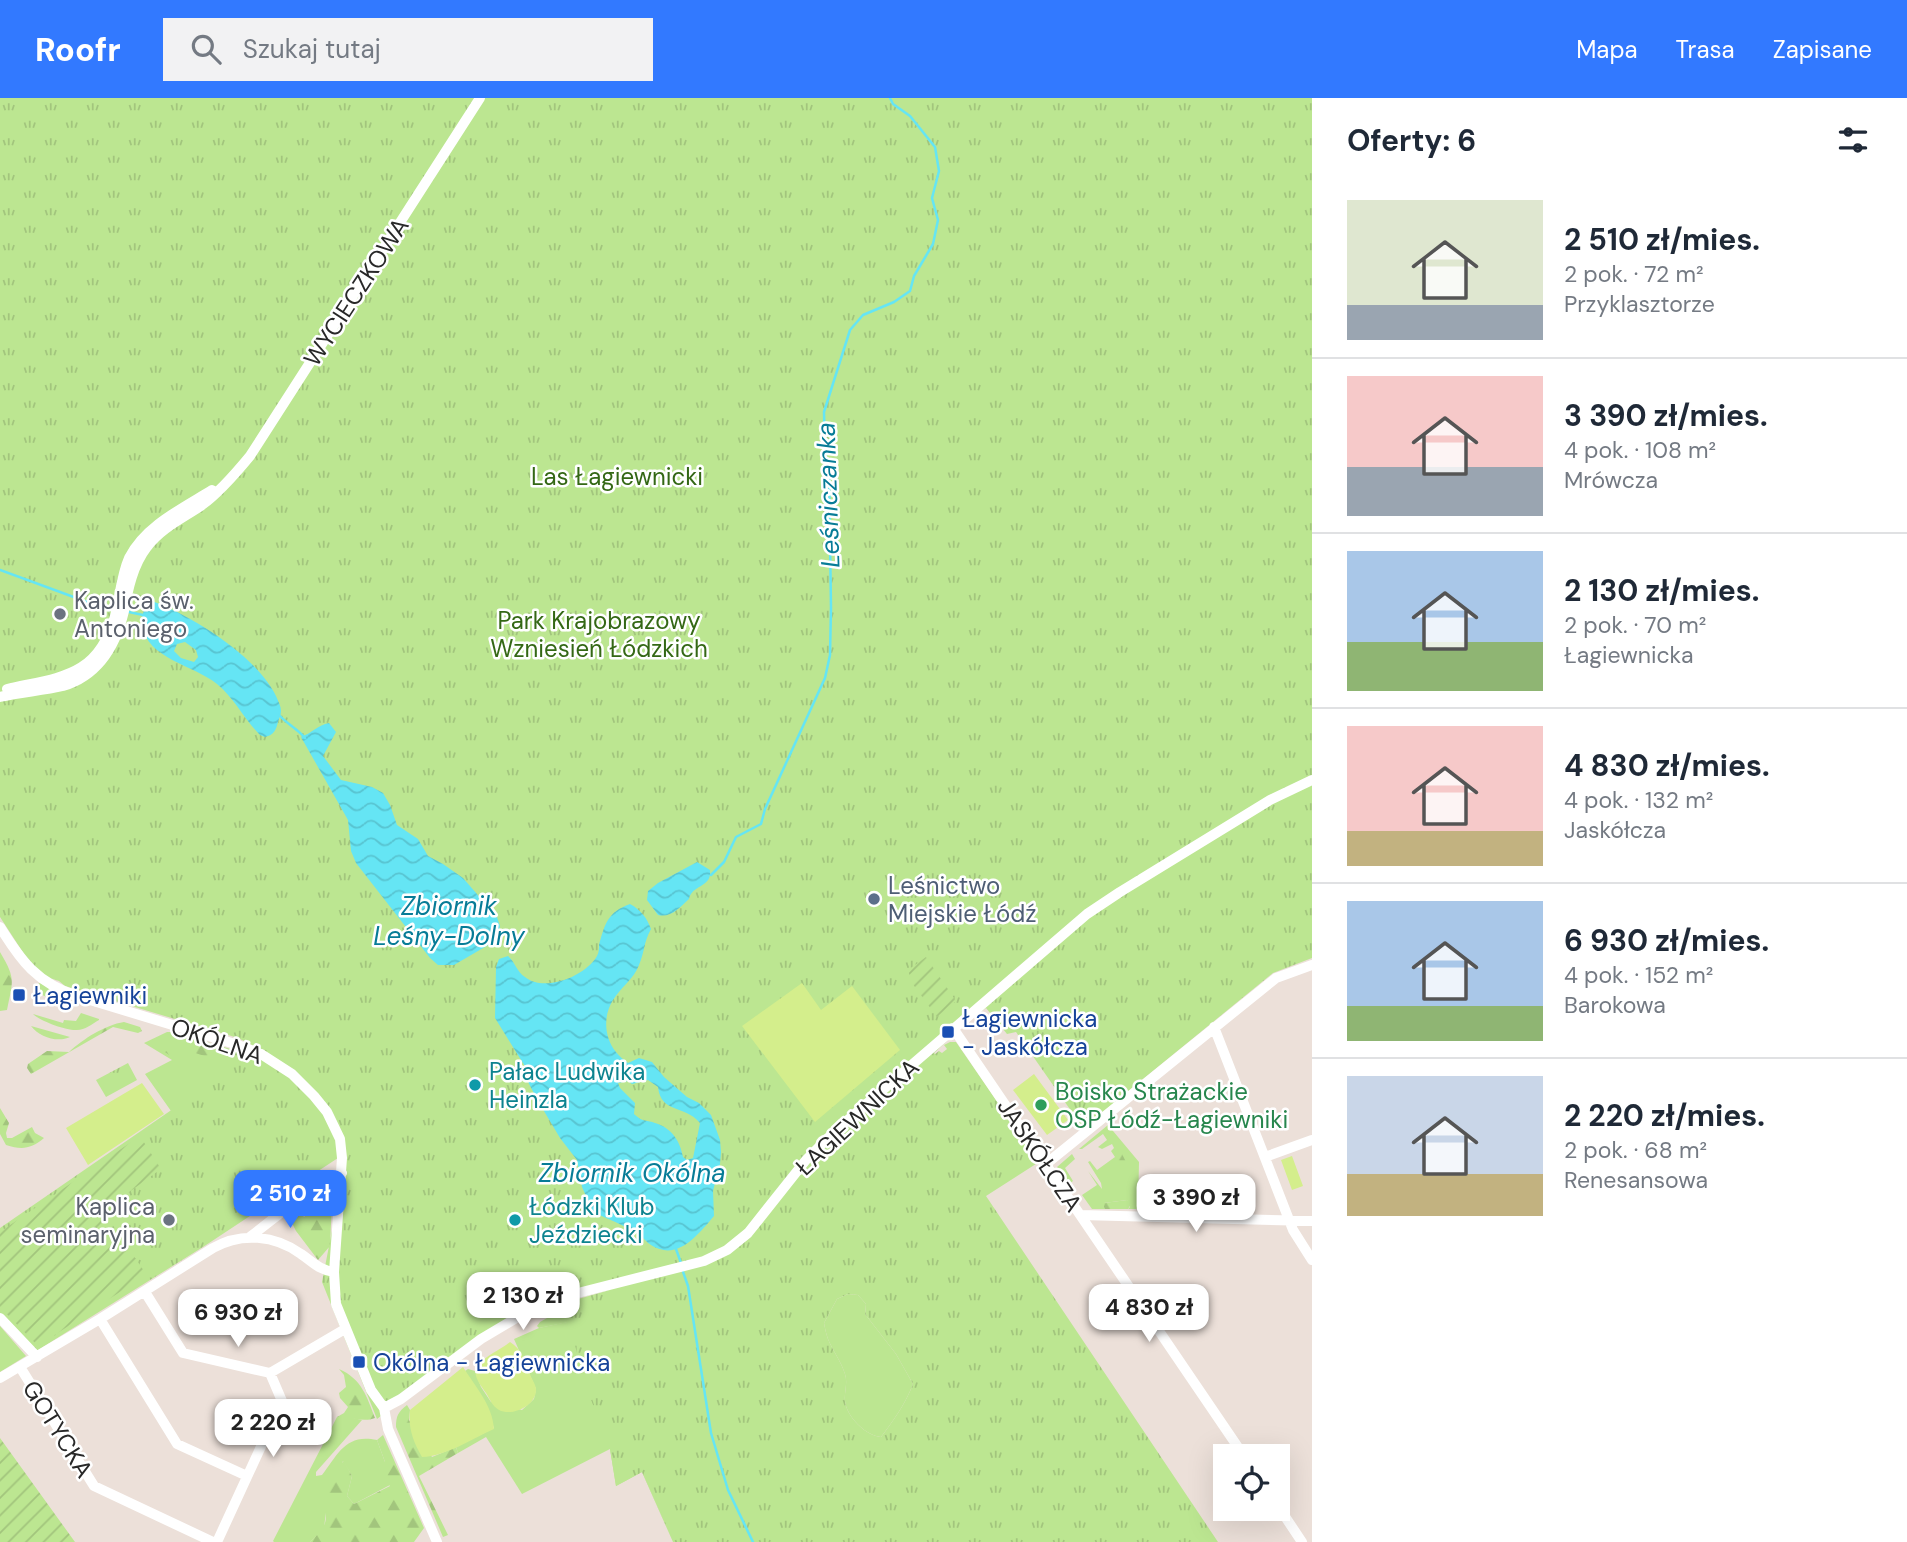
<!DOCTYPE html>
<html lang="pl">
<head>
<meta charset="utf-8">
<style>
	body { margin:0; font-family:"DM Sans",sans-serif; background:#f2f2f3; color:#1f2937; height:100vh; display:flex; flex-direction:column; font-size:26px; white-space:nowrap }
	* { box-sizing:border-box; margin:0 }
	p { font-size:23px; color:#747a83 }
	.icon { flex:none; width:38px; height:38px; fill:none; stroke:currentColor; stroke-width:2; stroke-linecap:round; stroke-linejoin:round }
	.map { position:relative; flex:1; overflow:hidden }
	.drawer { display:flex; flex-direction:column; background:#fff; width:595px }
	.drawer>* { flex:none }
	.tools { position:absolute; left:1213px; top:1346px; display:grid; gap:14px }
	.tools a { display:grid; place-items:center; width:77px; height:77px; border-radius:0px; background:#fff; box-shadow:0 7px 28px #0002; font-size:35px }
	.price { position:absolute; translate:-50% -60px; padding:0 16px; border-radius:14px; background:#fff; color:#222; font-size:23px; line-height:46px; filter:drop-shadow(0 2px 4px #0008) }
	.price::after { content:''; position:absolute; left:50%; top:42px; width:21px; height:16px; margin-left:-10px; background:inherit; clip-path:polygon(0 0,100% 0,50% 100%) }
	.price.on { background:#3279ff; color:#fff }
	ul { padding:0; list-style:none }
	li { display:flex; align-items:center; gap:21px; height:175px; padding:0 35px }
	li+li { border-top:2px solid #e0e1e3 }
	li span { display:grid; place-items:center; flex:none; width:196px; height:140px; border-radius:0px; color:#555 }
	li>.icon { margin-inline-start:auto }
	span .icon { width:84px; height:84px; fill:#fffc; stroke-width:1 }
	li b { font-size:30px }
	h2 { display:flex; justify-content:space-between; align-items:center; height:84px; padding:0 35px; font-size:30px }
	header { display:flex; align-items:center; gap:42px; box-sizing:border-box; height:98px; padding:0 35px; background:#3279ff; color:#fff }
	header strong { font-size:33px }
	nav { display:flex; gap:38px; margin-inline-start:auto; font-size:24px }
	.search { width:490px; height:63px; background:#f2f2f3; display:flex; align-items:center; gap:18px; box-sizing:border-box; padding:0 24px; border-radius:0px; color:#747a83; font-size:26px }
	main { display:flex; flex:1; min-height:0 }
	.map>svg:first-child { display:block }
	.grass { fill:#bce691 }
	.forest { fill:url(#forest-firs) }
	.park { fill:url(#park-tufts); fill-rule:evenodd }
	.garden { fill:url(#garden-furrows) }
	.pitch { fill:#d4ee8c }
	.water { fill:url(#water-waves); fill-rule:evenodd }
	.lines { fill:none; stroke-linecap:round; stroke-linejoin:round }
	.stream { stroke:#65e5f4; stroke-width:2.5 }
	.minor { stroke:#fff; stroke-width:10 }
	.worship-dot { fill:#6b7280; stroke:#fff; stroke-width:2.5 }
	.service-dot { fill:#5c6f8a; stroke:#fff; stroke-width:2.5 }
	.transit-dot { fill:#1a4fb4; stroke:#fff; stroke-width:2.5 }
	.culture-dot { fill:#0f9aa8; stroke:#fff; stroke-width:2.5 }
	.leisure-dot { fill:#2e9e5b; stroke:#fff; stroke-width:2.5 }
	.labels { text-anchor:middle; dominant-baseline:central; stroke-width:5; stroke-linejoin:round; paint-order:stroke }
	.street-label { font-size:24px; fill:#282828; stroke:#fff }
	.park-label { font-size:24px; fill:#346815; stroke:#fff }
	.worship-label { font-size:24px; fill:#5b616d; stroke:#fff; text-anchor:start }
	.service-label { font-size:24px; fill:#4e5e75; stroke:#fff; text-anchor:start }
	.transit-label { font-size:24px; fill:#164399; stroke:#fff; text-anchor:start }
	.culture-label { font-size:24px; fill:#0d838f; stroke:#fff; text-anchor:start }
	.leisure-label { font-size:24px; fill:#27864d; stroke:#fff; text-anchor:start }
	.water-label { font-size:26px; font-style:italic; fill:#077c97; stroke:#fff }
</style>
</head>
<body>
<header>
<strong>Roofr</strong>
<div class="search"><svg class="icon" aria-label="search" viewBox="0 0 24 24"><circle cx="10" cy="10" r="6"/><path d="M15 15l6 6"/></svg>Szukaj tutaj</div>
<nav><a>Mapa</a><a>Trasa</a><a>Zapisane</a></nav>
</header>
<main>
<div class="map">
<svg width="1312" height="1444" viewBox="0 0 1312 1444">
	<defs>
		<pattern id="forest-firs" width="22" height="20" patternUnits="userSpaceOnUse" patternTransform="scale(1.75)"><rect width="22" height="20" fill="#bce691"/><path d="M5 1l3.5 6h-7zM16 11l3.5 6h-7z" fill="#a2c57d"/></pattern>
		<pattern id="park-tufts" width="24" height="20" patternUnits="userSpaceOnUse" patternTransform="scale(1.75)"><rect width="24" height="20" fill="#bce691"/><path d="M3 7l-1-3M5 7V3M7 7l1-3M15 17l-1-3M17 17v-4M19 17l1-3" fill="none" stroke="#a2c57d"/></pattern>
		<pattern id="garden-furrows" width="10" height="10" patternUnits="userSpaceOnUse" patternTransform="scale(1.75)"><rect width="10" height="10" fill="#bce691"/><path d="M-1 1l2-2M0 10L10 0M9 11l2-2" fill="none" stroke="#a2c57d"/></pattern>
		<pattern id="water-waves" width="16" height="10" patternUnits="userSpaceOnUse" patternTransform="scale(1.75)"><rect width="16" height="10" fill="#65e5f4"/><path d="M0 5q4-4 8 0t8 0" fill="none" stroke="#58c4d1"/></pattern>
	</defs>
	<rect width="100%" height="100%" fill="#ece0d9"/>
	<!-- grass -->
	<path class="grass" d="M40,885L71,900L70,903L65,905V903L52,900V898L48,897L47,899L42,897L40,898L38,896L36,887Z
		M81,915L99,921V922C92,926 85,932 77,932C67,933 40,923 33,916L63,925L64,922L76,923Z
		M31,928L70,939C58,945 39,939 31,928Z
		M167,934H172L241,954L264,966L171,1013L145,976L172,962L144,945Z
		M1108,1027L1139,1064L1138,1111H1128L1130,1109L1127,1102L1104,1105L1105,1111H1092L1082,1097L1097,1087L1088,1073L1102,1091L1101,1085L1088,1064L1090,1063L1097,1072L1115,1059L1111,1053L1114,1050L1112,1046L1102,1051L1098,1049L1107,1042L1103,1036L1082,1051H1079Z
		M1072,1056L1075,1061L1065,1070L1073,1083L1069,1086L1057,1069Z
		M848,1196L858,1197L866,1206L865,1216L896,1256L913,1286C906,1305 893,1323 881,1339C866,1338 846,1318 845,1303C844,1294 848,1285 845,1276C841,1263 833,1253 828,1241C826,1236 825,1230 824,1225L837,1201Z
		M576,1222L673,1444L642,1374L616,1388L610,1351L522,1396L486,1339L458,1355L456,1349L494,1330L485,1304L465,1273L468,1271L475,1273L481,1289L491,1304L522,1312L534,1301L536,1291L514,1241L539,1230Z
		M0,1228L26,1258L0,1274Z
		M337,1319H349L362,1322L316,1374V1378L322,1377C338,1356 346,1335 377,1342L385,1364L390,1387L354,1406L347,1398L352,1378L343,1363L326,1412L324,1431L310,1444H274L273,1443Z"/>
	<!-- forest -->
	<path class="forest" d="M0,854C16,881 13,882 7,912L0,913Z
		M124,924L140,929L142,933L138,935L113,929L31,976L27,970L28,966L47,953L69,954C83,941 105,927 124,924Z
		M187,943C213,944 239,955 262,966L246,969L220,963L189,953L172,959L165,954Z
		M0,1010L9,1025L6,1035L7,1040H12L32,1029L35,1035L44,1040C31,1051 22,1052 6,1047L0,1036Z
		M1119,1054L1122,1056L1131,1074L1124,1080L1120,1081L1113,1065L1118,1059Z
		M324,1093L330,1097L332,1104L330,1148L318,1162L296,1133L289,1119L298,1111L304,1119L309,1115L305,1106Z
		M1127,1102L1131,1106L1128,1111H1105L1104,1109V1105Z
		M339,1271C362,1281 367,1299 375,1320C363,1325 350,1318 337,1319L344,1315L348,1309L340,1300L339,1295L346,1289L344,1277Z
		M407,1307L410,1312L409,1322L432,1359L456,1349L458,1355L419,1378L448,1437L443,1439L396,1329C396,1318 398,1314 407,1307Z
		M383,1337L424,1430L414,1444H310C328,1427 331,1420 317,1398L329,1377L344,1363L352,1378L347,1398L354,1406L390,1388L380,1374L385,1364L377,1342Z"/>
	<!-- park -->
	<path class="park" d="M0,0H1312V860L1273,875L1083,1030L1016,934L1007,936L986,910L972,920L934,955L935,956L939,953L942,955L947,951L944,947L950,944H956L1039,1064L986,1098L1218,1444H673L642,1374L616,1388L610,1351L585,1286L569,1224L539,1230L537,1228L540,1224L547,1220L548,1212L564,1205L610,1192L514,1215L377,1321L322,1184L345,1066L341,1058L203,1149L30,1257L0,1223V1130L260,951L238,940L65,888L59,883L37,876L0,819ZM848,1196L858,1197L866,1206L865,1216L896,1256L913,1286C906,1305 893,1323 881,1339C866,1338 846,1318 845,1303C844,1294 848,1285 845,1276C841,1263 833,1253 828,1241C826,1236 825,1230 824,1225L837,1201Z
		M128,965L137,982L106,999L96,982Z"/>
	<!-- garden -->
	<path class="garden" d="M926,859L956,903L937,919L912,885L908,872Z
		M140,1038L161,1071L96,1118L99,1123L105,1119L108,1120L144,1173L134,1180L135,1184L38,1248L0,1209V1134Z
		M0,1340L75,1444H0Z"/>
	<!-- pitch -->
	<path class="pitch" d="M802,885L821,912L852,888L900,952L815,1024L742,928Z
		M1034,976L1068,1022L1047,1037L1013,992Z
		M142,985L164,1016L88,1067L66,1030Z
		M1292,1058L1303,1088L1292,1092L1281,1062Z
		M510,1244C522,1251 525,1264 530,1276C531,1280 536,1287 536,1291C537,1307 513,1319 499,1312C492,1308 490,1301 486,1295C482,1289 473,1279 476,1270C479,1261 502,1251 510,1244Z
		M463,1269C475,1288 493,1308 494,1331C471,1341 447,1358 422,1359C413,1343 408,1330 410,1312Z"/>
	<!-- water -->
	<path class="water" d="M152,503C191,517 258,559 276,598C278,603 281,608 281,613C281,617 279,620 278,624C276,632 274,637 265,639L260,637C244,621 235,601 217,586C194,567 147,561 142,527C141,517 144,509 152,503ZM185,544L196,552L198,559L194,564L181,560L174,553L177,546Z
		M329,625L336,634L323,658L341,682L372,689L383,695L390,707L397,727L418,741L428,758L443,766L463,780L497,819L500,828L498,837L490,846L454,867H438L430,860L356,765L351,753L348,722L301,639C312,635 318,627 329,625Z
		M697,764L710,772C712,790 692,786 689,801C679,810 671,820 658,817L647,802L648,793L658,785Z
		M630,806C641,812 647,820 651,831C643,846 645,853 639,867C634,881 620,890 613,902C603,918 604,939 616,954C619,958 624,962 628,965L639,960L652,964L664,979L687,999L699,1005L711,1017L720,1042L721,1054L720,1066L713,1093L714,1118C698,1137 677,1164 651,1147C646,1144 643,1139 638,1136C624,1127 608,1121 593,1114L582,1089L577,1062L560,1040L538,1003L527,982L526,970L495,920L496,869L499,861L508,858C515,864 517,874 525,879C544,895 586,878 597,858C599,854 599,851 599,847C605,825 608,814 630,806ZM648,982L658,989C661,1016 684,1006 700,1025L693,1060L687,1062L683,1059C680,1043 672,1030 655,1025C644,1021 644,1025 634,1016L635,1005L620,990L618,985L628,983L632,986Z"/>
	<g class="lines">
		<!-- stream -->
		<path class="stream" d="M0,472L109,512
			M129,514L143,517
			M279,617C287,626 298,631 305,640
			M711,777L724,764L736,739L761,726L765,711L825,580L830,557L831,510L829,369L825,356L824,314L850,232L863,217L894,204L910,193L914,178L933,146L938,122L932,100L939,73L935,49L910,18L893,6L890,0
			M676,1151L681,1165
			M682,1171L688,1188L711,1335L728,1392L753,1444"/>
		<!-- minor -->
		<path class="minor" d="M7,591C59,579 98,580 115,518C120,499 121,478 129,460C145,428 183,410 212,392
			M0,599C21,594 42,593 63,588C99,577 116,547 124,513C128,491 133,467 147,449C161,430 183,420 202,407C220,394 236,375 250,358L480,0
			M0,829C21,863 37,885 77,898L235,946L261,956L292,976L314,998L327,1014L340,1041L342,1060L334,1174L336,1206L371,1292L384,1310L388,1331L437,1444
			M1214,929L1293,1132L1312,1162
			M953,930L1244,1358
			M1265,1059L1312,1042
			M1046,1066L1276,880L1312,867
			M1081,1117L1312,1123
			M250,1139C279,1116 309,1092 342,1075
			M145,1194L183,1255L270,1275L345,1231
			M0,1220L37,1259
			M100,1221L177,1346L247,1378
			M20,1269L94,1388L213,1444
			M0,1280L100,1221L213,1150C241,1134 275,1137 301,1156C313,1164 319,1172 334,1174
			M384,1310L401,1301L481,1241L523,1216L574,1196L704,1163L727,1152L748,1135L806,1062L835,1033L1087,816L1120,794L1270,702L1312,682
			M1278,1408L1302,1444
			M217,1444L282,1303L270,1275"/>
	</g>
	<!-- markers -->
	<g class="worship-dot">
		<circle cx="60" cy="516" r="7"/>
		<circle cx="169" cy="1122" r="7"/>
	</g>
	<circle class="service-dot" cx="874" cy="801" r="7"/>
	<g class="transit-dot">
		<rect x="12" y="890" width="14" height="14" rx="3.5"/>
		<rect x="941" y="927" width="14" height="14" rx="3.5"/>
		<rect x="352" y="1257" width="14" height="14" rx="3.5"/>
	</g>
	<g class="culture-dot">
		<circle cx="475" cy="987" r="7"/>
		<circle cx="515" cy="1122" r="7"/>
	</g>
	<circle class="leisure-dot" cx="1041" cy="1007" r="7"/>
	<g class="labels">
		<!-- street labels -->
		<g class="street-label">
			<text transform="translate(356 194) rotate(-57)">WYCIECZKOWA</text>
			<text transform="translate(217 943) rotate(19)">OKÓLNA</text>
			<text transform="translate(857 1019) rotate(-43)">ŁAGIEWNICKA</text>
			<text transform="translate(1040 1057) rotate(56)">JASKÓŁCZA</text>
			<text transform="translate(58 1331) rotate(58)">GOTYCKA</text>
		</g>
		<!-- park labels -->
		<g class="park-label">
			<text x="617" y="378">Las Łagiewnicki</text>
			<text x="599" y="522">Park Krajobrazowy<tspan x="599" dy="28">Wzniesień Łódzkich</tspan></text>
		</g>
		<!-- worship labels -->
		<g class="worship-label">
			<text x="74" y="502">Kaplica św.<tspan x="74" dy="28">Antoniego</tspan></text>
			<text x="155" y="1108" text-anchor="end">Kaplica<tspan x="155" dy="28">seminaryjna</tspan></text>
		</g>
		<!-- service labels -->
		<g class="service-label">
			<text x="888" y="787">Leśnictwo<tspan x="888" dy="28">Miejskie Łódź</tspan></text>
		</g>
		<!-- transit labels -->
		<g class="transit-label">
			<text x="33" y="897">Łagiewniki</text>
			<text x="962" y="920">Łagiewnicka<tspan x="962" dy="28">- Jaskółcza</tspan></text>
			<text x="373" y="1264">Okólna - Łagiewnicka</text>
		</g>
		<!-- culture labels -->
		<g class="culture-label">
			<text x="489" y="973">Pałac Ludwika<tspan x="489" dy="28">Heinzla</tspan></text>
			<text x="529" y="1108">Łódzki Klub<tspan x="529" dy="28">Jeździecki</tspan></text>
		</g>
		<!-- leisure labels -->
		<g class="leisure-label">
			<text x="1055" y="993">Boisko Strażackie<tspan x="1055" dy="28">OSP Łódź-Łagiewniki</tspan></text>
		</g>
		<!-- water labels -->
		<g class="water-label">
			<text transform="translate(828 397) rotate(-92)">Leśniczanka</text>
			<text x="449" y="808">Zbiornik<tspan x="449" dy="30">Leśny-Dolny</tspan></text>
			<text x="632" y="1075">Zbiornik Okólna</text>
		</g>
	</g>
</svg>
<div class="tools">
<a><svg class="icon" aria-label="locate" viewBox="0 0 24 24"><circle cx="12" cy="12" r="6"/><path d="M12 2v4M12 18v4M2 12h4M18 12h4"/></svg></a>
</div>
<b class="price on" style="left:290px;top:1132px">2 510 zł</b>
<b class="price" style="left:1196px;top:1136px">3 390 zł</b>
<b class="price" style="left:523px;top:1234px">2 130 zł</b>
<b class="price" style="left:1149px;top:1246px">4 830 zł</b>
<b class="price" style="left:238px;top:1251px">6 930 zł</b>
<b class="price" style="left:273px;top:1361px">2 220 zł</b>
</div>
<section class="drawer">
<h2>Oferty: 6<svg class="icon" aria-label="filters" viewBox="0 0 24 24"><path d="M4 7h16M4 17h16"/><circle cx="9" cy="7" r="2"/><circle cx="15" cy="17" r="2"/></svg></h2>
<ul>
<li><span style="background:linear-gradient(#dfe7d0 75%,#9aa5b1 0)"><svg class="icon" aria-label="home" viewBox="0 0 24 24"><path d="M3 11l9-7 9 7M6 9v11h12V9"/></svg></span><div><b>2 510 zł/mies.</b><p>2 pok. · 72 m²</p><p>Przyklasztorze</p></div></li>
<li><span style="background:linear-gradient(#f6c9c9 65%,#9aa5b1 0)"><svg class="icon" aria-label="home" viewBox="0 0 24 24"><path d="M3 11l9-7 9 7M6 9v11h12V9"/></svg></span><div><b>3 390 zł/mies.</b><p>4 pok. · 108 m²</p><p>Mrówcza</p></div></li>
<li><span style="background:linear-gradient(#a9c7e8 65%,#8fb573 0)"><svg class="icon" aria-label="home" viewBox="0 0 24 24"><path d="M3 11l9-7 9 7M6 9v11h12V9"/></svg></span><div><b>2 130 zł/mies.</b><p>2 pok. · 70 m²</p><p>Łagiewnicka</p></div></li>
<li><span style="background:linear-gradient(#f6c9c9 75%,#c2b280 0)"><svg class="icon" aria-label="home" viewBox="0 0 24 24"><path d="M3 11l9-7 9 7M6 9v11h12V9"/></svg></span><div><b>4 830 zł/mies.</b><p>4 pok. · 132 m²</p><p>Jaskółcza</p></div></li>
<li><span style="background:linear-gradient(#a9c7e8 75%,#8fb573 0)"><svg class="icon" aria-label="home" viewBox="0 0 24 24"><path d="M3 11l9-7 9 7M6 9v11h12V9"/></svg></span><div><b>6 930 zł/mies.</b><p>4 pok. · 152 m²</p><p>Barokowa</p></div></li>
<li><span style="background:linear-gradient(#c9d6e8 70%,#c2b280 0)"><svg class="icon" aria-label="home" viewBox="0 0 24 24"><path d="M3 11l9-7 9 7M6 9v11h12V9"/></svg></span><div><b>2 220 zł/mies.</b><p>2 pok. · 68 m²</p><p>Renesansowa</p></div></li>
</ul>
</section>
</main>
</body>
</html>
